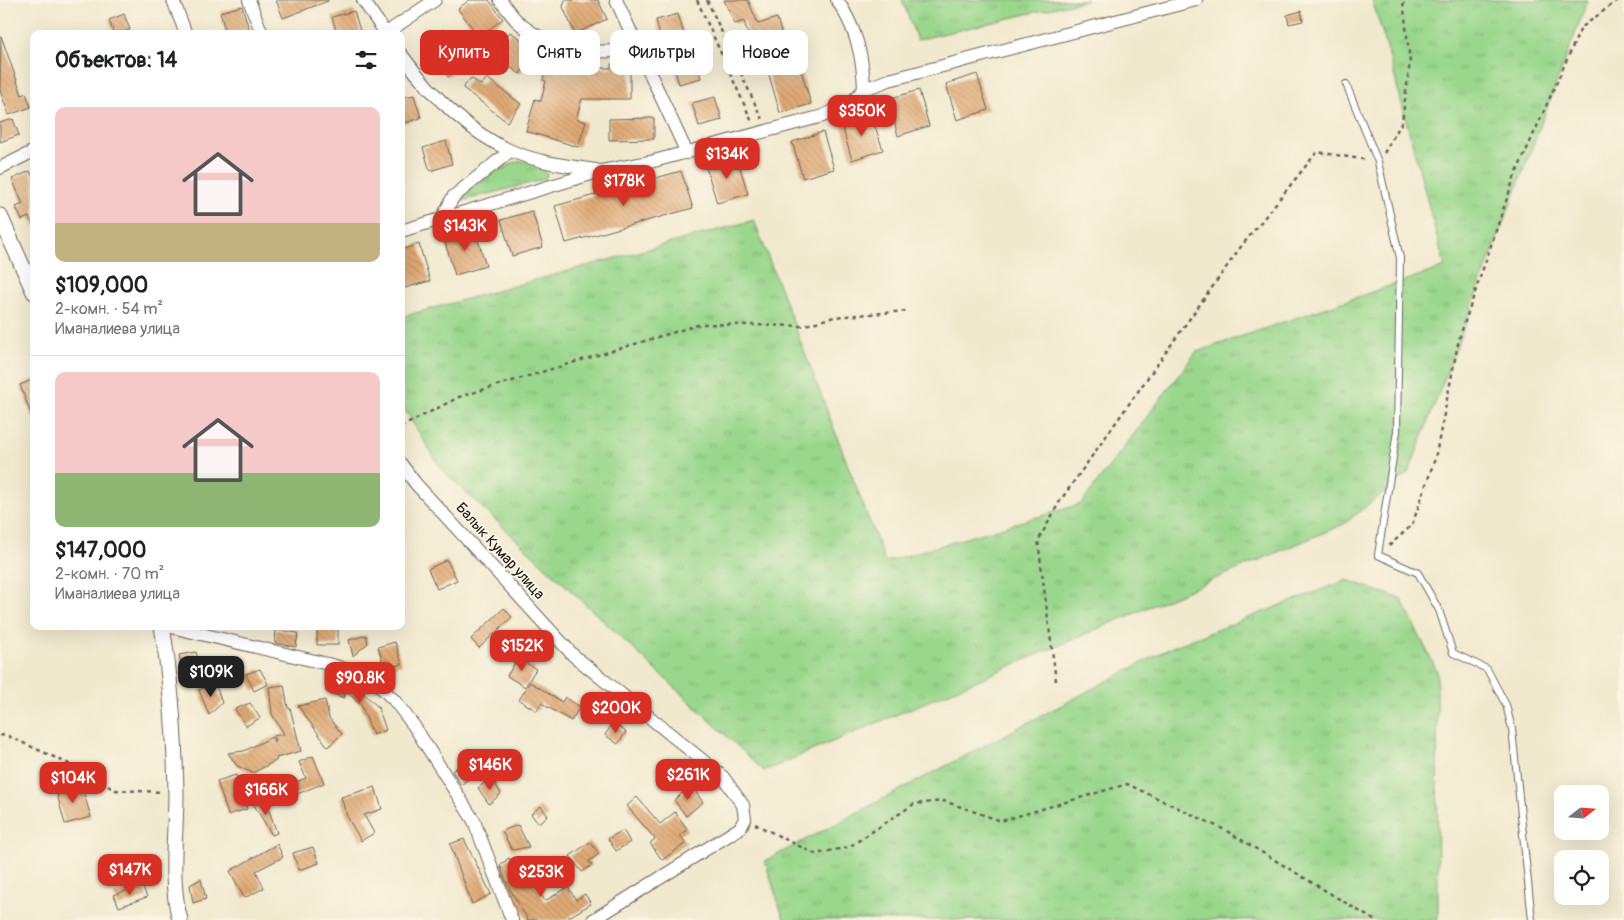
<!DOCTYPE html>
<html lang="ru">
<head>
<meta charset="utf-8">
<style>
	body { margin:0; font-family:Pangolin,sans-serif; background:#f2f2f2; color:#202124; height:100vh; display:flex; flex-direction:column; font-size:19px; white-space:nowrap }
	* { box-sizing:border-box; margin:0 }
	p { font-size:16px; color:#757577 }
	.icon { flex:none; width:28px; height:28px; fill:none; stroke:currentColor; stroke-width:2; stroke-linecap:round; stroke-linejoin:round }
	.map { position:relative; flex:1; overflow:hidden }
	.drawer { position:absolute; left:30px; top:30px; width:375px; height:600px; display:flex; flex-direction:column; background:#fff; border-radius:10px; box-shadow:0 5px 20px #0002 }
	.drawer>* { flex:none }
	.hud { position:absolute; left:420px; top:30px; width:475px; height:45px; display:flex; gap:10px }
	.needle { width:32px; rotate:73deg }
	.controls { position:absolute; left:1554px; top:785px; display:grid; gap:10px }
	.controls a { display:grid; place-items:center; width:55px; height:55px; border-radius:10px; background:#fff; box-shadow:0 5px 20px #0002; font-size:25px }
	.price { position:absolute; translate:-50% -42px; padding:0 11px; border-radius:10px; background:#d93025; color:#fff; font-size:16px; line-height:32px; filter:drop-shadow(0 1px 2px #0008) }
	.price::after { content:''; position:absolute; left:50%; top:30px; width:15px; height:11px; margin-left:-8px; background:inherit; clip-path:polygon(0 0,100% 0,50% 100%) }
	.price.active { background:#222; color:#fff }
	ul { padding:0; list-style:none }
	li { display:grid; align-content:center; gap:10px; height:265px; padding:0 25px }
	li+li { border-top:1px solid #e0e0e0 }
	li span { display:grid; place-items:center; height:155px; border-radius:10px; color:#555 }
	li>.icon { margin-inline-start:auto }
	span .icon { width:90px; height:90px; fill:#fffc; stroke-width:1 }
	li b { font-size:21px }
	h2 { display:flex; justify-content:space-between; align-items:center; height:60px; padding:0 25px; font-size:21px }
	.chip { padding:0 18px; border-radius:10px; background:#fff; box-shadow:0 5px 20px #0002; font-size:18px; line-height:45px }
	.chip.active { background:#d93025; color:#fff }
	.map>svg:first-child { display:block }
	.grass { fill:url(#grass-tufts); stroke:#5b7a54 }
	.building { fill:url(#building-back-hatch) }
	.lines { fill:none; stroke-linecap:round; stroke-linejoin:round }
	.service-casing { stroke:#67645a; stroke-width:8 }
	.minor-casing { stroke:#67645a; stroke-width:14 }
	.tertiary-casing { stroke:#67645a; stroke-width:17 }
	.path { stroke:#67645a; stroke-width:2.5; stroke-dasharray:4 4; stroke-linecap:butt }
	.service { stroke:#fff; stroke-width:6 }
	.minor { stroke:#fff; stroke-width:12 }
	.tertiary { stroke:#fff; stroke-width:15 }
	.labels { text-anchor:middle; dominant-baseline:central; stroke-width:4; stroke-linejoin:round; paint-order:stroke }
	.street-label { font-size:15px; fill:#1c1c1c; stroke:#fcf5e5 }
</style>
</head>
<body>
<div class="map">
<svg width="1624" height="920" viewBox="0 0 1624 920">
	<defs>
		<pattern id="grass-tufts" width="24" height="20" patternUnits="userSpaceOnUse" patternTransform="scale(1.25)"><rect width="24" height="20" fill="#9ad78c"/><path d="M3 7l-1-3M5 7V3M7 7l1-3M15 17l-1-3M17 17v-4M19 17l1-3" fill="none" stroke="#84b878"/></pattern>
		<pattern id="building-back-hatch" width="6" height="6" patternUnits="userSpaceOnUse" patternTransform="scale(1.25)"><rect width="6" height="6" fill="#dfa974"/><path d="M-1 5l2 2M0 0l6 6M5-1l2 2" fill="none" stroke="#bf9164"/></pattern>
	</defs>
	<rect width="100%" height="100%" fill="#fcf5e5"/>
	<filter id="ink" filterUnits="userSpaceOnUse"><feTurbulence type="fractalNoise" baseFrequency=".02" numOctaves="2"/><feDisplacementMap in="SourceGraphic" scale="10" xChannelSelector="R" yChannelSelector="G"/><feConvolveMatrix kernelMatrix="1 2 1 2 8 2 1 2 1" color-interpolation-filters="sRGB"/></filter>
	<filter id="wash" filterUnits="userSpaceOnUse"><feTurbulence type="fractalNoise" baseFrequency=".0096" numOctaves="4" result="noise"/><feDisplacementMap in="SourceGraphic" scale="20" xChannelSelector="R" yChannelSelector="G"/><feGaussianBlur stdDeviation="1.12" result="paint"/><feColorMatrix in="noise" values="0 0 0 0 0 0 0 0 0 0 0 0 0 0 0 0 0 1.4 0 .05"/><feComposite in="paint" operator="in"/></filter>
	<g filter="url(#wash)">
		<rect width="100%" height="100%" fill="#f1e9ce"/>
		<!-- grass -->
		<path class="grass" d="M902,0H1087L917,40Z
			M1372,0H1588L1409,472L1344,524L764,771L443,471L401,404V317L754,220L885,562L1081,504L1196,352L1445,267L1386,44Z
			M520,161C530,162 543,164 547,175L545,179L462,201C465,189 508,163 520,161Z
			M1347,580L1401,599L1437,671L1438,920H784L765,861L1172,647Z"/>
		<g id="blocks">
			<!-- building -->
			<path class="building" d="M276,0H328V1L283,18Z
				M469,0H489L503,19L479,37L458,9Z
				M565,0H598L607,19L575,34L563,7Z
				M724,0H748L758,24L777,18L792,70L800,67L811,104L780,113L765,61L757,64L744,21L735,24Z
				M242,6L249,29L226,34L220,12Z
				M354,11L361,34H337L332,17Z
				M1301,11L1303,21L1289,24L1287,15Z
				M124,14L130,30L114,34L109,20Z
				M678,14L685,37L662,44L656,20Z
				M443,29L467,64L448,77L424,43Z
				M510,32L537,49L520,74L494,56Z
				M1,36L22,95L26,93L31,107L9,115L0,91Z
				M550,54L598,68H611V64H630V99H582L576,119L586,122L578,147L526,131L535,99L541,101L546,81L543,80Z
				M694,54L701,78L679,84L672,61Z
				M977,74L988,110L957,120L946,84Z
				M471,78L481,85L487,78L521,104L507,122L463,88Z
				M919,90L929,126L898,136L888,99Z
				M414,95L421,118L401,124V98Z
				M715,97L722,120L699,126L692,103Z
				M871,114L883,150L852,160L841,123Z
				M654,118V139L609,140V119Z
				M13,119L19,135L0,142V123Z
				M823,132L834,169L803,178L792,142Z
				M446,141L452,164L430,171L423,148Z
				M737,158L748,194L717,203L706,167Z
				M30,171L34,179V227L29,217L22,220L16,207L23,204L12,179Z
				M681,171L693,208L566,243L555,206Z
				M532,211L543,247L512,256L501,220Z
				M475,230L486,266L455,275L444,239Z
				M419,244L430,281L401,289V250Z
				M34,379V418L33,419L20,385Z
				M447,560L457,580L437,589L428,569Z
				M504,608L512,617L479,648L471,639Z
				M317,626H338V645H317Z
				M276,630L298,633L296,647L275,643Z
				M366,635L368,643L353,656L349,640Z
				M395,642L402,664L385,669L378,647Z
				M196,652L201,673L184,676L179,655Z
				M518,658L536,669L525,687L507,676Z
				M260,669L268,684L254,691L246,674Z
				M332,678L360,690L378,707L386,730L373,735L361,705L346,691L344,698L326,691Z
				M530,682L562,702L565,697L580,707L571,721L541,703L537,711L519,700Z
				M215,683L222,703L209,715L199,690Z
				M284,685L288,708H290L301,751L276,758L277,760L253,773L237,766L228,753L244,751L272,737L275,743L274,736L284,734L272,714L269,687Z
				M325,700L329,718L342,734L328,747L298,706Z
				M250,703L260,718L246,726L235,709Z
				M613,723L626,732L618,744L605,735Z
				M313,756L324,783L285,799L281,788L306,778L299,762Z
				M462,764L472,776L461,785L452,771Z
				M236,775L247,809L228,815L217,781Z
				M492,777L501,794L489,804L478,788Z
				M81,784L91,817L65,824L56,791Z
				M691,786L703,802L686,816L674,800Z
				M375,787L382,809L364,815L374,833L361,841L347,816L341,797Z
				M637,797L660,824L675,812L688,830L680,835L686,843L662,860L650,843L655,839L627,806Z
				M265,799L277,833L272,835L254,805Z
				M541,806L548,816L538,823L531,814Z
				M518,825L529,847L512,850L502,831Z
				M623,830L630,842L616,851L608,839Z
				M464,839L491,894L472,904L450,844Z
				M590,842L599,854L589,861L592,865L582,872L570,856Z
				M277,844L283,857L256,871L264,888L244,898L230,871Z
				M313,847L319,863L299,870L293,853Z
				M509,858L525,880L530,877L545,901L568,887L576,900L585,894L591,904L564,920H528L507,884L500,865Z
				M201,879L206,899L193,903L190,885Z
				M142,885L147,897L119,907L114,895Z"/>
		</g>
	</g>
	<g filter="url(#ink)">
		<use href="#blocks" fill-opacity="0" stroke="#67645a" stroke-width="1"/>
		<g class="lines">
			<defs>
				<path id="service" d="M1346,84L1378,162L1400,258L1397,431L1378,555L1418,573L1439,610L1453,653L1487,669L1506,705L1512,729L1532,920"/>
				<path id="minor" d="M173,0L186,34
					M249,0L262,34
					M363,0L386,34
					M500,0C506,7 511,15 517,21C550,51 596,57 637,47
					M616,0L687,153
					M837,0C856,28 863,56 864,89
					M386,33L435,0
					M401,54C430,93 465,130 509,150C535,162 568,166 596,170
					M0,168L34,151
					M443,217L453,197L510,151
					M401,231L601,171L650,162L823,116L854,100L864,89L889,80L1196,0
					M401,464L416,484L573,655L723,777L743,805L745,819L740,828L593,920
					M167,626L332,665L357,673L377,684L394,700L414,726L474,821L512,920"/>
				<path id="tertiary" d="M0,216L34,292
					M162,626C171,681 175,739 176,794C176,835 169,880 180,920"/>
			</defs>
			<!-- service casing -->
			<use href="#service" class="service-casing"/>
			<!-- minor casing -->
			<use href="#minor" class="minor-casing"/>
			<!-- tertiary casing -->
			<use href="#tertiary" class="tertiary-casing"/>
			<!-- path -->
			<path class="path" d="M697,0L753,124
				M707,0L762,119
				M1384,153L1402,122L1410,62L1403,0
				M401,427L459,397L701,324L802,326L834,317L906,311
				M1389,546L1412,525L1435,459L1459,339L1514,178L1581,28L1618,0
				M1056,681L1038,541L1060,501L1240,248L1317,152L1368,160
				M0,735L8,736L69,764L115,790L162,792
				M755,824L815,854L849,847L914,804L944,801L1001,821L1127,784L1225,830L1374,920"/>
			<!-- service -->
			<use href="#service" class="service"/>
			<!-- minor -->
			<use href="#minor" class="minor"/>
			<!-- tertiary -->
			<use href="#tertiary" class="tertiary"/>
		</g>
	</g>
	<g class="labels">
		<!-- street labels -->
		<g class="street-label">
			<text transform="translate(500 551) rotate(48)">Балык Кумар улица</text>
		</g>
	</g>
</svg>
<div class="controls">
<a><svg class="needle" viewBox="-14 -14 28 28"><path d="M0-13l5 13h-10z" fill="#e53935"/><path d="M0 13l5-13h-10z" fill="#757577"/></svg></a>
<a><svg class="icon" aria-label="locate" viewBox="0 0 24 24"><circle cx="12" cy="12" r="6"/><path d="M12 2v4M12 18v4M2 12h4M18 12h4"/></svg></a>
</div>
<b class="price" style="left:862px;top:137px">$350K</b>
<b class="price" style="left:727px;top:180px">$134K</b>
<b class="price" style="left:624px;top:207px">$178K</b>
<b class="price" style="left:465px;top:252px">$143K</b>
<b class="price" style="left:522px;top:672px">$152K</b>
<b class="price active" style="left:211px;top:698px">$109K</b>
<b class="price" style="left:360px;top:704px">$90.8K</b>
<b class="price" style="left:616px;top:734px">$200K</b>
<b class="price" style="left:490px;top:791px">$146K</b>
<b class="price" style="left:688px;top:801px">$261K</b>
<b class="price" style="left:73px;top:804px">$104K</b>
<b class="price" style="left:266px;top:816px">$166K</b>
<b class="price" style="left:130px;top:896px">$147K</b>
<b class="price" style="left:541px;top:898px">$253K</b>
<div class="hud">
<a class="chip active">Купить</a>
<a class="chip">Снять</a>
<a class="chip">Фильтры</a>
<a class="chip">Новое</a>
</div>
<section class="drawer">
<h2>Объектов: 14<svg class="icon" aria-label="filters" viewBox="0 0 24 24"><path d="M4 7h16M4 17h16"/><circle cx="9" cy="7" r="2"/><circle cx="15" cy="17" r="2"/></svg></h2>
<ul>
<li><span style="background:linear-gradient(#f6c9c9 75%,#c2b280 0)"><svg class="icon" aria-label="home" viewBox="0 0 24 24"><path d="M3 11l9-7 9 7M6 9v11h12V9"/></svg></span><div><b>$109,000</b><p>2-комн. · 54 m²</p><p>Иманалиева улица</p></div></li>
<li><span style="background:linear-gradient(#f6c9c9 65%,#8fb573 0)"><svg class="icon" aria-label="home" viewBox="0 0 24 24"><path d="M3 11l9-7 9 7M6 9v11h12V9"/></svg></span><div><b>$147,000</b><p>2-комн. · 70 m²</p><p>Иманалиева улица</p></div></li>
</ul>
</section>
</div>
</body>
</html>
